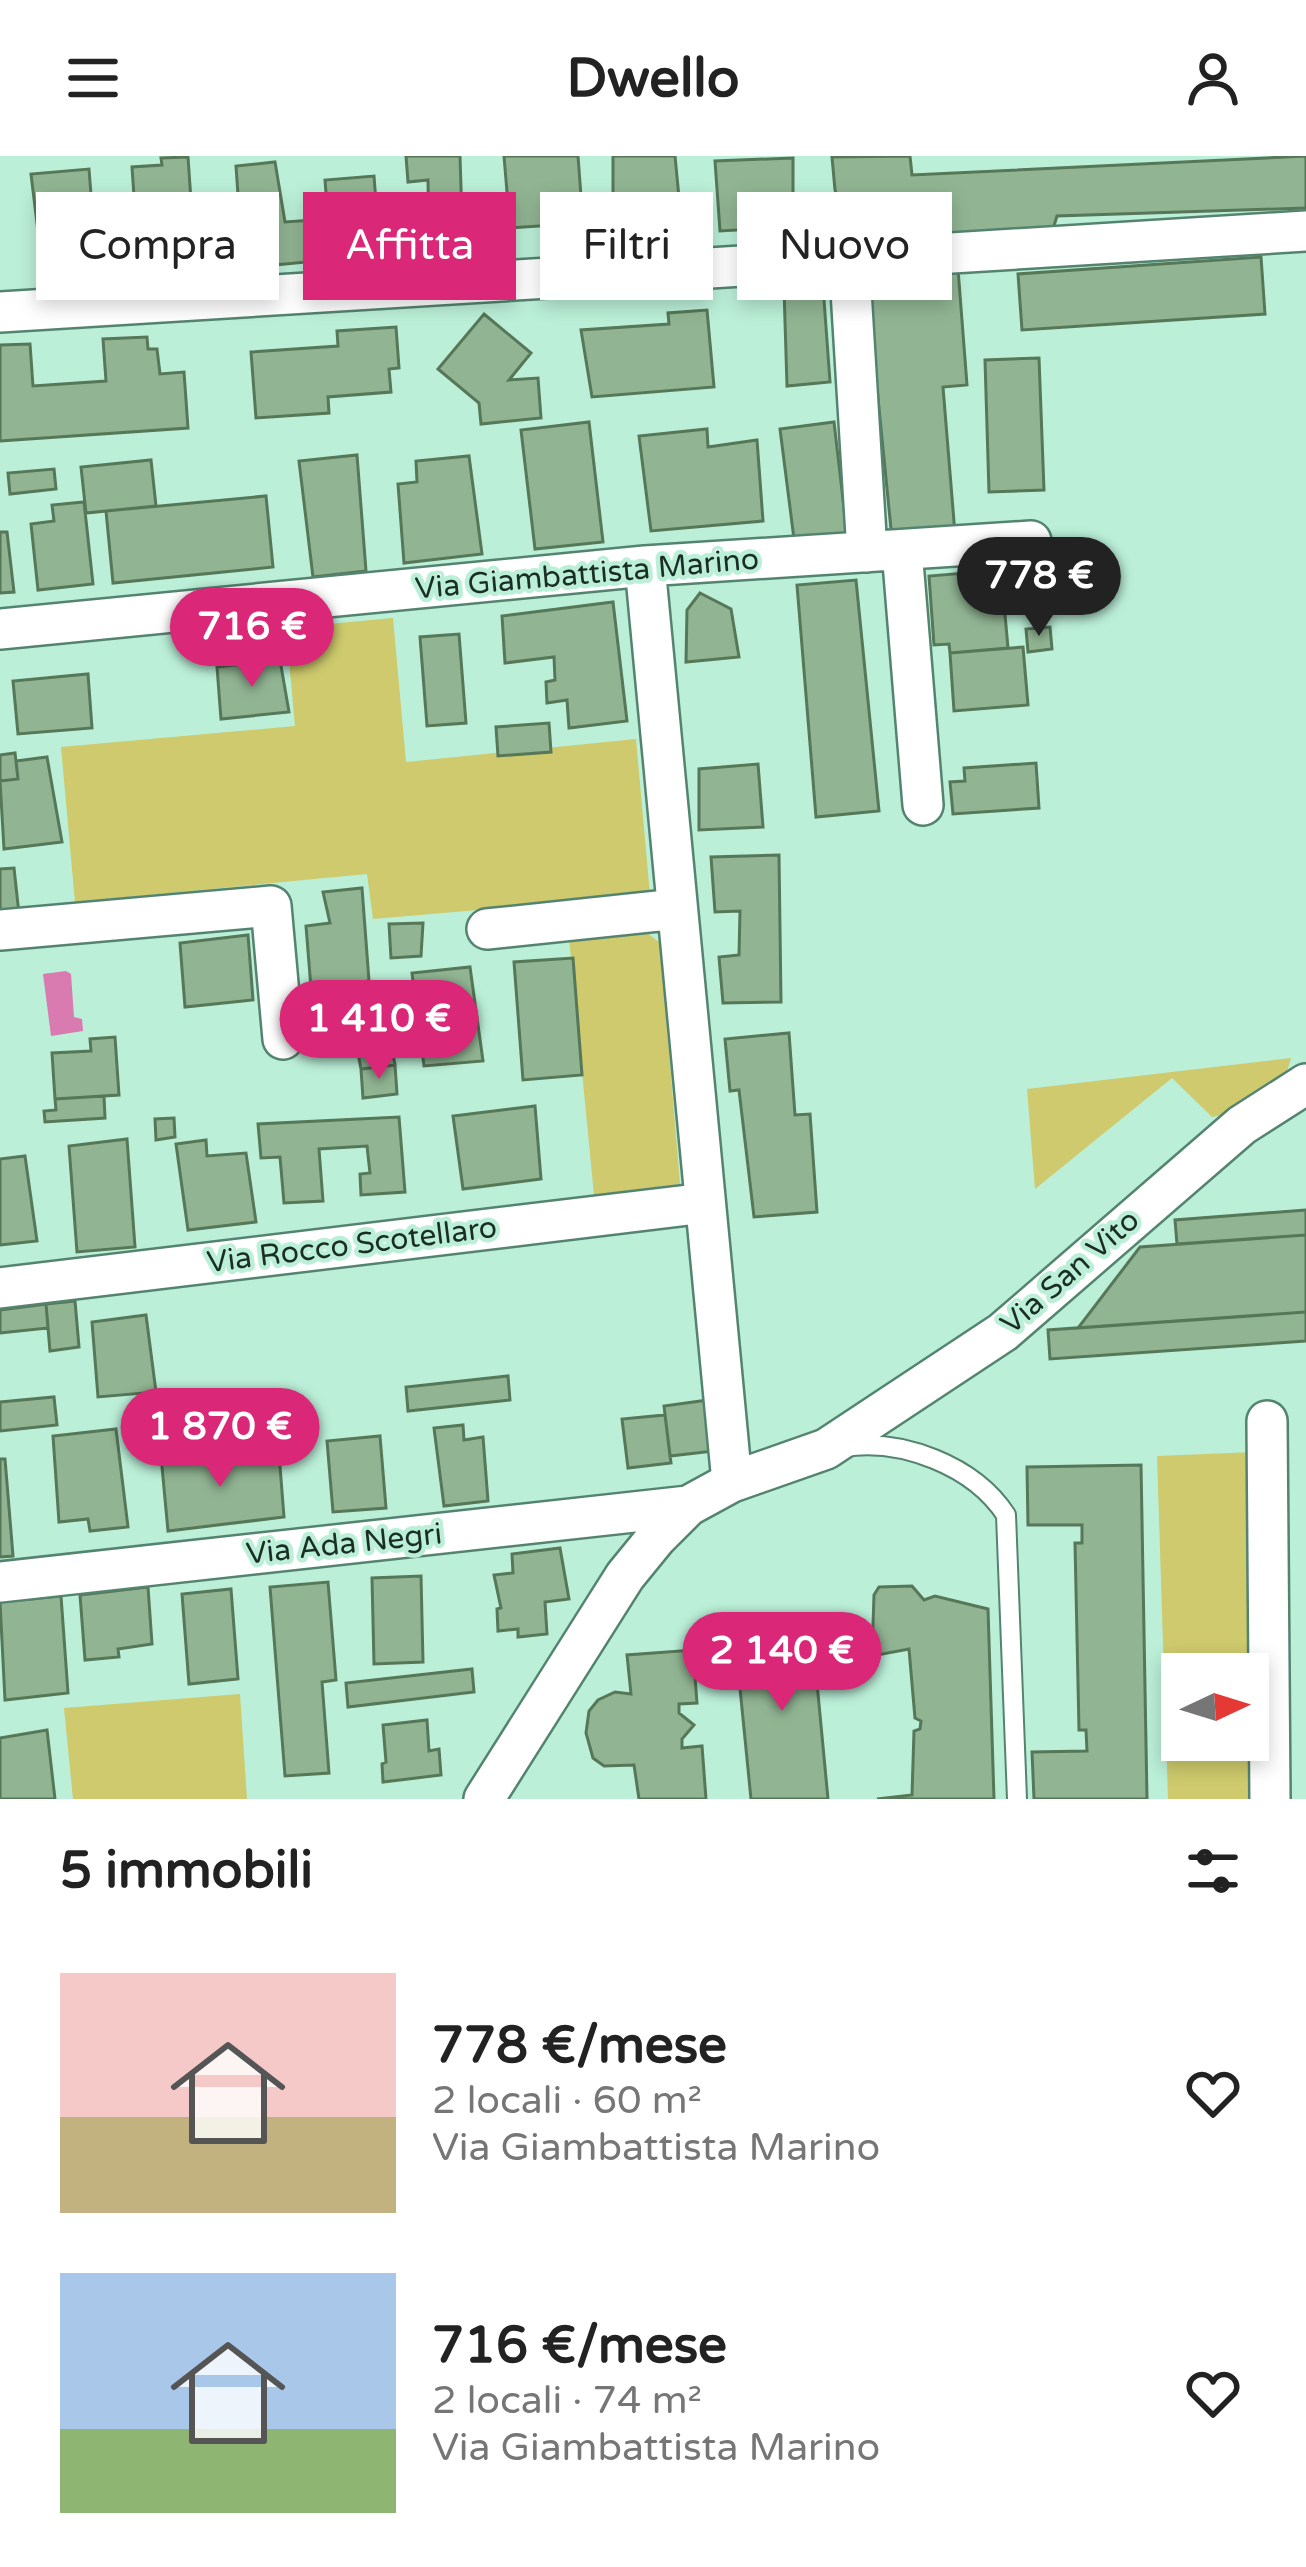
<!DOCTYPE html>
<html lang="it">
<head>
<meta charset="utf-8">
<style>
	body { margin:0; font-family:"Varela Round",sans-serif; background:#f6f6f6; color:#222; height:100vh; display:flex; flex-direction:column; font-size:45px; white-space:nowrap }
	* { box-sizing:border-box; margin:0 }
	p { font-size:39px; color:#767676 }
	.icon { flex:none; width:66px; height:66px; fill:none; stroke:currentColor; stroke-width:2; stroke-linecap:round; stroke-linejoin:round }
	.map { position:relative; height:1643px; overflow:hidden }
	.side { display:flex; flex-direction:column; background:#fff; flex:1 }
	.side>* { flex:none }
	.top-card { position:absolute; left:36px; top:36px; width:1236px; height:108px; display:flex; gap:24px }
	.needle { width:78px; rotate:86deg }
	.controls { position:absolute; left:1161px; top:1497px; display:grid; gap:24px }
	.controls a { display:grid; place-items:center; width:108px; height:108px; border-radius:0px; background:#fff; box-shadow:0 6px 18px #0003; font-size:60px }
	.price { position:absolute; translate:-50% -102px; padding:0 27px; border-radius:42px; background:#db2777; color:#fff; font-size:39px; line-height:78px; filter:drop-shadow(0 3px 6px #0008) }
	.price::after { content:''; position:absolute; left:50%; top:72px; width:36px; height:27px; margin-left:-18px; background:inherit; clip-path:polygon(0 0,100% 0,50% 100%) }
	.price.on { background:#222; color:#fff }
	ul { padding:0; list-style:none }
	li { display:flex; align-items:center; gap:36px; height:300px; padding:0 60px }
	li span { display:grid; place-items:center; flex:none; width:336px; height:240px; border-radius:0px; color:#555 }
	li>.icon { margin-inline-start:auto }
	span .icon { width:144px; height:144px; fill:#fffc; stroke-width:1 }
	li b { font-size:51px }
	h2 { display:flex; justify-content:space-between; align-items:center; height:144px; padding:0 60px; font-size:51px }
	.tag { padding:0 42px; border-radius:0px; background:#fff; box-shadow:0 6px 18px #0003; font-size:42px; line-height:108px }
	.tag.on { background:#db2777; color:#fff }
	header { display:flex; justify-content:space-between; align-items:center; height:156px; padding:0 60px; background:#fff; font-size:54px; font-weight:800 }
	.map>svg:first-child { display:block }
	.green { fill:#ceca6d; fill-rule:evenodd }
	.water { fill:#d97ab0 }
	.building { fill:#91b593; stroke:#567758; stroke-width:3 }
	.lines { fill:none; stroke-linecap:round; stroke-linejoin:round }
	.lane-casing { stroke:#548470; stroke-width:22 }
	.street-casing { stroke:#548470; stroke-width:44 }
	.lane { stroke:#fff; stroke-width:18 }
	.street { stroke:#fff; stroke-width:39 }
	.labels { text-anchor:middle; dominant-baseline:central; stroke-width:9; stroke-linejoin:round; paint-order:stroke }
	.street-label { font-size:30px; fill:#1a2e26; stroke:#bbefd8 }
</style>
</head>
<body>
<header><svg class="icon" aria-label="menu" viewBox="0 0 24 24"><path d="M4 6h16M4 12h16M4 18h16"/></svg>Dwello<svg class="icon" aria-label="person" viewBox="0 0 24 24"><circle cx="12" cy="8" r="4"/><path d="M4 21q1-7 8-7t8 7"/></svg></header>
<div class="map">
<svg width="1306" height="1643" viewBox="0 0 1306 1643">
	<rect width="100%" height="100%" fill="#bbefd8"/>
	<!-- green -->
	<path class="green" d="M393,462L406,606L636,583L650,739L373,763L367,718L75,746L61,591L295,570L286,472Z
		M645,775L660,787L680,1028L594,1039L569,782Z
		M1291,902C1279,950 1255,953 1212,961L1172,922L1035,1033L1027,933Z
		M1255,1296L1257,1643H1168L1157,1300ZM1182,1518H1248V1584H1182Z
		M240,1538L247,1643H73L64,1552Z"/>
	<!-- water -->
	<path class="water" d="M66,815L71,818L74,861L82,863L83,875L51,880L43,818Z"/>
	<!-- building -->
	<path class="building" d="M406,0H460L463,96L429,97L428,24L408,26Z
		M504,0H578L583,67L510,72Z
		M613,0H675L680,52L651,53L642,70H613Z
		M910,0L912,19L1306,0V52L1057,60L1053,73L946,78L944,56L895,57L896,67L847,69L835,34L832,1Z
		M188,1L196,117L171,118L170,111L139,114L132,11L162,9L161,2Z
		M793,2V71L720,75L715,5Z
		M275,6L285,66L328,63L325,24L374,20L380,99L254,111L250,66L240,67L236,10Z
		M89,13L98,128L45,133L31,18Z
		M1261,101L1265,158L1022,174L1018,118Z
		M958,113L967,229L943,231L955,378L892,383L866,122Z
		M823,130L830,226L787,230L784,133Z
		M707,154L714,231L592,241L581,174L669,168L668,157Z
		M484,158L531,197L509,224L538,222L541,262L481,268L479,247L438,213Z
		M396,171L399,212L389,213L391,236L328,241L329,257L256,262L251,196L338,190L337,175Z
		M147,181L148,193H157L160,218L184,216L188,272L0,285V189L30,188L33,230L106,225L103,183Z
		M1039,202L1044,334L989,336L985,204Z
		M589,266L603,386L535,393L521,274Z
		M834,266L847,378L794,383L780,273Z
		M707,273L708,291L757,284L763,365L651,375L639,280Z
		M357,299L366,415L313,421L299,305Z
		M469,300L482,398L404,407L398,328L417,326L416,305Z
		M151,304L156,350L86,357L81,311Z
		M54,313L56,333L10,338L8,317Z
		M266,340L273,411L113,427L106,355Z
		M84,346L93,428L38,434L31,368L54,365L52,349Z
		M0,376H7L14,436L0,437Z
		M1001,414L1008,492L950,497L949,488L934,489L929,420Z
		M856,424L879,655L816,661L797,429Z
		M700,437L731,453L739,501L686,506L687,454Z
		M613,446L627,565L569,572L567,544L547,547L546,526L555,524L554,501L505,507L502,460Z
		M1050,471L1052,493L1028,496L1026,473Z
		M459,478L466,567L427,570L420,481Z
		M1023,491L1028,549L954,555L950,497Z
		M280,504L289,556L221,563L217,511Z
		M88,518L92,572L18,578L13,525Z
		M549,567L551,596L498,600L496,571Z
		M15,597L18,623L0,625V599Z
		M47,601L62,686L4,693L0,625L18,623L16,605Z
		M1036,607L1039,652L953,658L950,626L965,625L964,612Z
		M758,608L763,671L699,674V613Z
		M779,699L781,846L723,847L719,801L739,799L740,755L715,756L711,701Z
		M14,712L19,758L0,760V713Z
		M362,732L369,825L311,832L306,770L330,767L323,736Z
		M423,767L421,800L391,802L389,768Z
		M248,779L253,844L185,851L180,787Z
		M573,802L582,919L523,924L514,806Z
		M470,811L483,905L424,910L412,817Z
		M386,862L395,909L361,913L352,866Z
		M789,877L795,959L810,958L817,1056L754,1061L739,934L730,935L725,883Z
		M115,881L119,939L55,943L52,897L91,895L90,883Z
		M395,909L397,938L363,942L361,913Z
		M104,940L105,962L45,966L44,955L56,954L55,943Z
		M535,950L541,1023L463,1033L453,960Z
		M399,961L405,1036L361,1039L360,1018L370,1017L367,990L319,993L323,1045L284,1047L280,1001L261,1002L258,968Z
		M174,962L175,981L156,984L155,963Z
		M127,983L135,1091L77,1096L69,990Z
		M206,984L207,1000L246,997L256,1066L188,1074L176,988Z
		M25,1000L37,1085L0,1089V1003Z
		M1306,1054V1079L1177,1088L1175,1064Z
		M1306,1079V1156L1078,1172L1140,1091Z
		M75,1145L79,1191L50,1195L46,1148Z
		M46,1148L48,1172L0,1177V1154Z
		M1306,1156V1185L1050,1203L1048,1174Z
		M146,1159L156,1236L98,1241L92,1166Z
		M508,1220L510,1244L408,1255L406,1231Z
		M54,1241L57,1269L0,1275V1246Z
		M708,1244L714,1295L670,1300L664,1250Z
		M665,1259L671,1307L628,1312L622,1263Z
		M463,1269L464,1284L483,1281L488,1345L444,1350L434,1272Z
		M116,1273L128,1371L90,1375L88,1363L59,1366L53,1280Z
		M380,1280L386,1352L333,1356L327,1285Z
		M210,1294L211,1306L279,1298L284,1361L168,1375L161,1300Z
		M0,1303H5L13,1400L0,1401Z
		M1141,1309L1147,1643H1034L1032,1596L1087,1595L1086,1574H1079L1075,1387H1082V1369H1028L1027,1311Z
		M560,1392L569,1443L545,1446L547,1478L518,1481V1473L498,1475L497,1453L501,1452L494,1419L513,1417L512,1398Z
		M421,1420L423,1506L374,1508L372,1422Z
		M328,1426L336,1524L322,1526L329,1617L285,1620L270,1431Z
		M912,1430L924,1444L935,1440L988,1453L994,1643H877L912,1639L914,1575L920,1573L921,1565L915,1562L909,1493L872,1500L874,1439L879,1431Z
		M148,1431L152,1488L118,1493L119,1501L85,1504L80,1439Z
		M231,1433L238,1523L189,1528L182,1438Z
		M61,1440L68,1537L5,1544L0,1446Z
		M811,1464L828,1643H751L735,1482L777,1478L787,1467Z
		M693,1494L697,1547L679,1548V1557L694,1569L682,1583V1592L702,1590L706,1643H639L634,1609L604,1610L593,1602L586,1577L589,1555L598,1544L615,1536L631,1538L627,1499Z
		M472,1513L474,1536L348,1551L346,1527Z
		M427,1564L429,1595L439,1593L441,1619L383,1626L382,1608L386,1606L383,1569Z
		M47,1574L55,1643H0V1582Z"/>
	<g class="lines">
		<defs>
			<path id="lane" d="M844,1291C902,1282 974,1310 1006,1359L1017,1643"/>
			<path id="street" d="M849,102L867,396
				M0,156L1306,75
				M902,394L923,649
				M645,410L732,1326
				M0,473L645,410L1031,385
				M487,773L677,753
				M0,774L271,750L283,883
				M0,1132L705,1047
				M1267,1265L1270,1643
				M0,1426L688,1350
				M484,1643L625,1420L656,1382L688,1350L732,1326L826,1293L1003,1176L1242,969L1306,928"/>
		</defs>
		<!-- lane casing -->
		<use href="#lane" class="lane-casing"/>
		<!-- street casing -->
		<use href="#street" class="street-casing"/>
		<!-- lane -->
		<use href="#lane" class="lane"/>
		<!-- street -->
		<use href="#street" class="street"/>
	</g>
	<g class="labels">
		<!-- street labels -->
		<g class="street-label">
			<text transform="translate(587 418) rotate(-5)">Via Giambattista Marino</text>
			<text transform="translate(352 1089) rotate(-7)">Via Rocco Scotellaro</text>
			<text transform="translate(1070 1116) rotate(-41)">Via San Vito</text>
			<text transform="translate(344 1388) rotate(-6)">Via Ada Negri</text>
		</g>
	</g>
</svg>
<div class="controls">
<a><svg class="needle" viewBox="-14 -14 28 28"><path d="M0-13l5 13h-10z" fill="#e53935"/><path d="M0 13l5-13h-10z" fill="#767676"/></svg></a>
</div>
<b class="price on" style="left:1039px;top:483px">778 €</b>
<b class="price" style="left:252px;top:534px">716 €</b>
<b class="price" style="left:379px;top:926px">1 410 €</b>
<b class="price" style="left:220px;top:1334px">1 870 €</b>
<b class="price" style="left:782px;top:1558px">2 140 €</b>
<div class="top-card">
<a class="tag">Compra</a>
<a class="tag on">Affitta</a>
<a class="tag">Filtri</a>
<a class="tag">Nuovo</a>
</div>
</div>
<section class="side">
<h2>5 immobili<svg class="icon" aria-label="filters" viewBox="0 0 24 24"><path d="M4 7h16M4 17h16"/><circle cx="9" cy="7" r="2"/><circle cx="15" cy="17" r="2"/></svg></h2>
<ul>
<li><span style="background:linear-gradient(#f6c9c9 60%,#c2b280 0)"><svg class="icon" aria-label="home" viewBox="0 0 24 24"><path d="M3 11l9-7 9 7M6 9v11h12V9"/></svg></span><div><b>778 €/mese</b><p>2 locali · 60 m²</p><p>Via Giambattista Marino</p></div><svg class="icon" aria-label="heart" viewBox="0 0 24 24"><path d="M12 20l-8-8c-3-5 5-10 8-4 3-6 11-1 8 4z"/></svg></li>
<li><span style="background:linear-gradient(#a9c7e8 65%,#8fb573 0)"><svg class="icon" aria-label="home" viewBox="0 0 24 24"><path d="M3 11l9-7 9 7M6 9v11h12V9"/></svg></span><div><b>716 €/mese</b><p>2 locali · 74 m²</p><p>Via Giambattista Marino</p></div><svg class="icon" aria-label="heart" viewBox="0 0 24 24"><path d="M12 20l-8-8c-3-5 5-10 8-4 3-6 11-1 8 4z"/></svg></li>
</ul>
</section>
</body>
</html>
